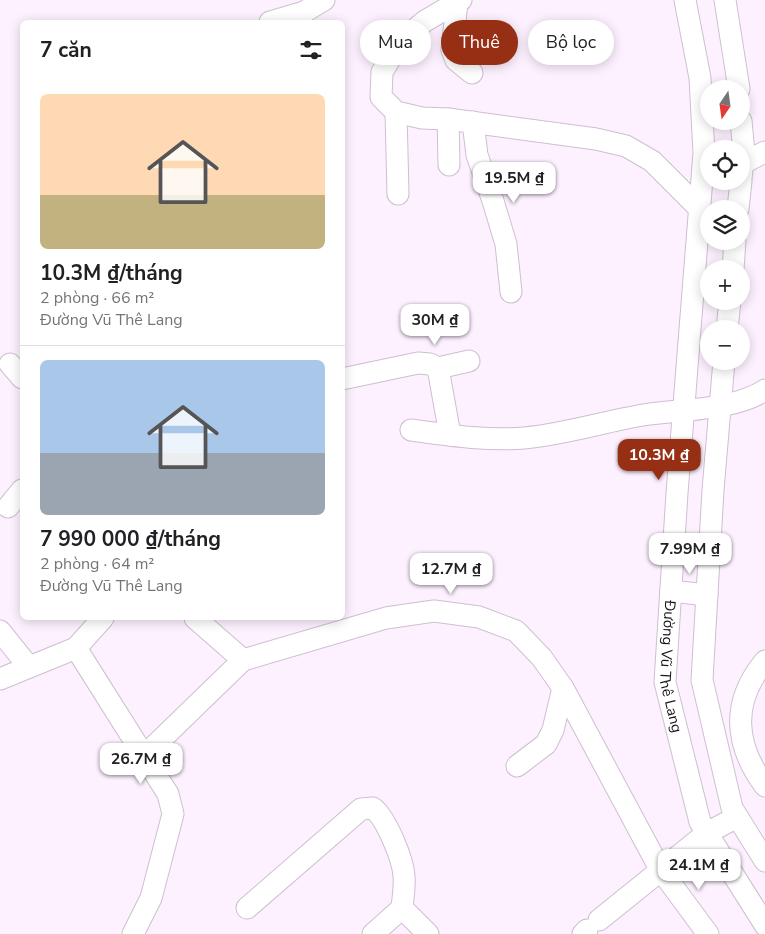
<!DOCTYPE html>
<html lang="vi">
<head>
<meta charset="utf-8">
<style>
	body { margin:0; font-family:"Nunito Sans",sans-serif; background:#f6f6f6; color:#202124; height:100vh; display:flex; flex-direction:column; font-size:19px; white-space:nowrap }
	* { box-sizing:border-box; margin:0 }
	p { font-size:16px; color:#757577 }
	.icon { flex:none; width:28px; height:28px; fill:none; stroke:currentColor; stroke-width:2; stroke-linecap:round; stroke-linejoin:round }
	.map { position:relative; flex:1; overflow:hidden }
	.panel { position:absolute; left:20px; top:20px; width:325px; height:600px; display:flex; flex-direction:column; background:#fff; border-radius:8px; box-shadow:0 2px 12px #0003 }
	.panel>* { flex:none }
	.hud { position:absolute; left:360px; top:20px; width:330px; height:45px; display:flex; gap:10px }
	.needle { width:32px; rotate:193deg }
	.controls { position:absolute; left:700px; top:80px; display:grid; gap:10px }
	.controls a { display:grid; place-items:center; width:50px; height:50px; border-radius:50%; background:#fff; box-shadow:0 2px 12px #0003; font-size:25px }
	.price { position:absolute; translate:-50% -42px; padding:0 11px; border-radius:10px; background:#fff; color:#222; font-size:16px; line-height:32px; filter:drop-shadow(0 1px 2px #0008) }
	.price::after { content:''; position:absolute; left:50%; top:30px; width:15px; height:11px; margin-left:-8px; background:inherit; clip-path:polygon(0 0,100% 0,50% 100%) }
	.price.selected { background:#972f15; color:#fff }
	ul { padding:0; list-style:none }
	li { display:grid; align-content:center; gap:10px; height:265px; padding:0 20px }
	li+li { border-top:1px solid #e0e0e0 }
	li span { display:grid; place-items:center; height:155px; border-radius:8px; color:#555 }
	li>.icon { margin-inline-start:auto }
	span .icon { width:90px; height:90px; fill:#fffc; stroke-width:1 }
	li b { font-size:21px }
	h2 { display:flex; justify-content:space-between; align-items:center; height:60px; padding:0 20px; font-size:21px }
	.tag { padding:0 18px; border-radius:22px; background:#fff; box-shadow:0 2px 12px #0003; font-size:18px; line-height:45px }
	.tag.selected { background:#972f15; color:#fff }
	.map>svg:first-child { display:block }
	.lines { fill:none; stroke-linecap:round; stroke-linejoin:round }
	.minor-casing { stroke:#cebfd0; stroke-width:23 }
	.minor { stroke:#fff; stroke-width:21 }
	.labels { text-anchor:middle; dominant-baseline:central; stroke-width:4; stroke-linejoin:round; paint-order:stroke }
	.street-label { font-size:15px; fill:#1a151b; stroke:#fff }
</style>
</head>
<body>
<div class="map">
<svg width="765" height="934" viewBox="0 0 765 934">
	<rect width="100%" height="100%" fill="#fdf0ff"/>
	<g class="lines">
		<defs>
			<g id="minor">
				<path d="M461,0L425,21L401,41L382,72L381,97L396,112L422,118L448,119L596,139L626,146L652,161L700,209"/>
				<path id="s1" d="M685,0L700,78L704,153L677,493L665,682L700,822L765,925"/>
				<path d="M725,0L739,89"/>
				<path d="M457,2L452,50L456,60L472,73"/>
				<path d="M270,22L304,12L324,0"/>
				<path d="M396,112L398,194"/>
				<path d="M448,119L449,165"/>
				<path d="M741,121L744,153L741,178"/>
				<path d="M473,122L477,155L493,201L506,244L511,292"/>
				<path d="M741,164L765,152"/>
				<path d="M738,209L741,181"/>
				<path d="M733,269L735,241"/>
				<path d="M727,329L730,301"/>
				<path d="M724,361L713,490L702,680L732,808L765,861"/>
				<path d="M10,364L22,378"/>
				<path d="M438,368L469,361"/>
				<path d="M342,379L418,363L430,364L438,368L450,435"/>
				<path d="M411,430C448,435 486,441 524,438C564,434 603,422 643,415C680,409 733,411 765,390"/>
				<path d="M8,507L22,490"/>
				<path d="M671,591L707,595"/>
				<path d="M195,618L243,660"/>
				<path d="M0,631L29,667"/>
				<path d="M76,648L168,794L173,814L151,898L133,934"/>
				<path d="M765,661C731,702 734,744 765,786"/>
				<path d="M0,679L76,648L103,618"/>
				<path d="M144,756L243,660L386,618L434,611L479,617L516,631L542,658L563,688L660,869L708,934"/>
				<path d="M517,766L546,744L553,730L563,688"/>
				<path d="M247,908L361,809L373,808C386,818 403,859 404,876C405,886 403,897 402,908"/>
				<path d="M599,920L707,833L737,817"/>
				<path d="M373,934L402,908L428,934"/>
				<path d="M583,934L587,930"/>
			</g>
		</defs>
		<!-- minor casing -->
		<use href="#minor" class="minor-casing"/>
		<!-- minor -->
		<use href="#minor" class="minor"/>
	</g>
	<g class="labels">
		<!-- street labels -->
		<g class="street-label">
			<text stroke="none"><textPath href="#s1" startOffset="670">Đường Vũ Thê Lang</textPath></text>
		</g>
	</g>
</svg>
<div class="controls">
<a><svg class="needle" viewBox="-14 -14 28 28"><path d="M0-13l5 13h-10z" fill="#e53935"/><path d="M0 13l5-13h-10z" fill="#757577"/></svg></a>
<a><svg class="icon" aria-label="locate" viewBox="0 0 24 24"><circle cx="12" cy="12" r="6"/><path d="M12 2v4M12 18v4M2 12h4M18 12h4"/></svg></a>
<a><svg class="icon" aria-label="layers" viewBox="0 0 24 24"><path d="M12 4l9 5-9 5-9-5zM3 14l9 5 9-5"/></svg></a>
<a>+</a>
<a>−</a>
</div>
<b class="price" style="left:514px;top:204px">19.5M ₫</b>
<b class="price" style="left:435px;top:346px">30M ₫</b>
<b class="price selected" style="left:659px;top:481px">10.3M ₫</b>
<b class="price" style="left:690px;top:575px">7.99M ₫</b>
<b class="price" style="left:451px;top:595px">12.7M ₫</b>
<b class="price" style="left:141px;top:785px">26.7M ₫</b>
<b class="price" style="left:699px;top:891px">24.1M ₫</b>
<div class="hud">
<a class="tag">Mua</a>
<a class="tag selected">Thuê</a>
<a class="tag">Bộ lọc</a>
</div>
<section class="panel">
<h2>7 căn<svg class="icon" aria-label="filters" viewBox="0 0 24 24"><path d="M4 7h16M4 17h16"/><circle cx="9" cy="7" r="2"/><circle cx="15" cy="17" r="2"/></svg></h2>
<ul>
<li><span style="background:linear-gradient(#ffd9b3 65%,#c2b280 0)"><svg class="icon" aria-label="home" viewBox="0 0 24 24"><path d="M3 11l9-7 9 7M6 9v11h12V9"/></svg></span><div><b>10.3M ₫/tháng</b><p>2 phòng · 66 m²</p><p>Đường Vũ Thê Lang</p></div></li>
<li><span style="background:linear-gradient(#a9c7e8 60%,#9aa5b1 0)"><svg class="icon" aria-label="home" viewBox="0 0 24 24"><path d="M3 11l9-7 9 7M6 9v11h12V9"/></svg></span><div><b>7 990 000 ₫/tháng</b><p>2 phòng · 64 m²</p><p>Đường Vũ Thê Lang</p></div></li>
</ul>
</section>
</div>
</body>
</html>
